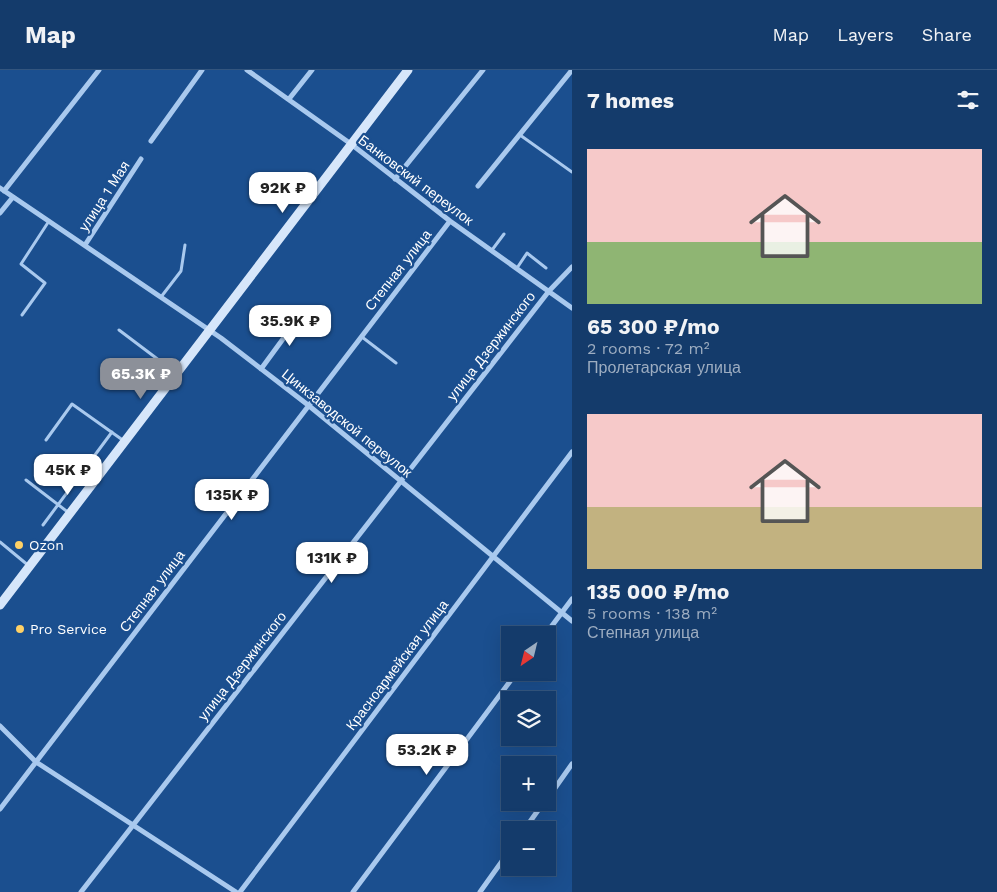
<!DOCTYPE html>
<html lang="en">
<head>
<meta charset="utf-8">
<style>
	body { margin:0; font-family:"Work Sans",sans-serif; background:#1d4271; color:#f1f3f6; height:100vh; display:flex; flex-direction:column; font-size:19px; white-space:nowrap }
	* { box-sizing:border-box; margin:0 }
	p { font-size:16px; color:#9dadc1 }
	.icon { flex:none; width:28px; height:28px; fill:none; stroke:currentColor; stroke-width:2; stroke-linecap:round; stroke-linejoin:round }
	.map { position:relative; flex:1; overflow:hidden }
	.panel { display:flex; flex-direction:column; background:#143b6b; width:425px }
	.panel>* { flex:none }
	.needle { width:32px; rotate:215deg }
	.fabs { position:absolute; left:501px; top:556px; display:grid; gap:10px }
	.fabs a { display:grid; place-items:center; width:55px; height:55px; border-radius:0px; background:#143b6b; box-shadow:0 5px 20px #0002,0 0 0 1px #33557e; font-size:25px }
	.price { position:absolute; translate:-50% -42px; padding:0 11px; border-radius:10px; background:#fff; color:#222; font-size:16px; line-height:32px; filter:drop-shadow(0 1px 2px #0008) }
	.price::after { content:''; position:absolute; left:50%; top:30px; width:15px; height:11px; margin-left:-8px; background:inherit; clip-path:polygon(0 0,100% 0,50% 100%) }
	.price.selected { background:#8c9099; color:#fff }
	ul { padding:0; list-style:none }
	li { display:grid; align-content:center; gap:10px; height:265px; padding:0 15px }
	li span { display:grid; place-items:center; height:155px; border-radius:0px; color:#555 }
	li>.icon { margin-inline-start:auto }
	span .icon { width:90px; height:90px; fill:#fffc; stroke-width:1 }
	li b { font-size:21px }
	h2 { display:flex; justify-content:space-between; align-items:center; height:60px; padding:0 15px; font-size:21px }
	header { display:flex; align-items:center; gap:30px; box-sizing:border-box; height:70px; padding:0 25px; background:#143b6b; border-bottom:1px solid #33557e }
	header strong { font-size:24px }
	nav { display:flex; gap:28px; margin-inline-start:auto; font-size:18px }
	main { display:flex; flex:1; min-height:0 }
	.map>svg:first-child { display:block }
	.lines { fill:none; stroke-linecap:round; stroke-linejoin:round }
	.lane { stroke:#a9c9ee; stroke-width:3 }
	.street { stroke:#a9c9ee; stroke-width:5 }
	.secondary { stroke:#d6e6fa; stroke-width:9 }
	.poi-dot { fill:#ffd166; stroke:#1b4f8f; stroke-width:2 }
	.labels { text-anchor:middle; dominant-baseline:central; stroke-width:4.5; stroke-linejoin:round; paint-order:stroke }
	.street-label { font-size:14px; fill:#fff; stroke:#1b4f8f }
	.poi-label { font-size:14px; fill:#fff; stroke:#1b4f8f; text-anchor:start }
</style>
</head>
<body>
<header>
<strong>Map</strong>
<nav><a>Map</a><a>Layers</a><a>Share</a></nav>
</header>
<main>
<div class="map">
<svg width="572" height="822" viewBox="0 0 572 822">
	<rect width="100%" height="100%" fill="#1b4f8f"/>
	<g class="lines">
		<!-- lane -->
		<path class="lane" d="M520,65L572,102
			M492,180L504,164
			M517,198L527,183L546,198
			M161,227L181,201L185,175
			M22,245L45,213L21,194L49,151
			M119,260L176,303
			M362,267L396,293
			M46,370L72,334L124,371
			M26,410L69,443
			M43,455L112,362
			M0,472L29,496"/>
		<!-- street -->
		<path class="street" d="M247,0L351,74L450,151L572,238
			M289,29L312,0
			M151,71L202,0
			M395,109L483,0
			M478,116L572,0
			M0,118L221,268L308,335L572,551
			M4,121L99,0
			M0,143L13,127
			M85,175L141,89
			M261,299L302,243
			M545,565L572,529
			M0,656L36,692L236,822
			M548,728L572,694
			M0,739L450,151
			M524,760L544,732
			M81,822L549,221L572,197
			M240,822L572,382
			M353,822L517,602
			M480,822L510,780"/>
		<!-- secondary -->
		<path class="secondary" d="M0,535L408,0"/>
	</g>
	<!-- markers -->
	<g class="poi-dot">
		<circle cx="19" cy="475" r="5"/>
		<circle cx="20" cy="559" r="5"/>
	</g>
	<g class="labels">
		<!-- street labels -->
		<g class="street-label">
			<text transform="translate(416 110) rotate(37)">Банковский переулок</text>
			<text transform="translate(104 126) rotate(-57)">улица 1 Мая</text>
			<text transform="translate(398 200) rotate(-52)">Степная улица</text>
			<text transform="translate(491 276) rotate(-52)">улица Дзержинского</text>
			<text transform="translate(347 353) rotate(39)">Цинкзаводской переулок</text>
			<text transform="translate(152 521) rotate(-53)">Степная улица</text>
			<text transform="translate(397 595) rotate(-53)">Красноармейская улица</text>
			<text transform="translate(242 596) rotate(-52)">улица Дзержинского</text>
		</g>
		<!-- poi labels -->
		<g class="poi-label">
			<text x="29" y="475">Ozon</text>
			<text x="30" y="559">Pro Service</text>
		</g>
	</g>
</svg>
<div class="fabs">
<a><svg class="needle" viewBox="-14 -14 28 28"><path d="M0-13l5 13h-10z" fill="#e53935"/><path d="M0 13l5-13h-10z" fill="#9dadc1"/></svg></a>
<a><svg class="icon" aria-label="layers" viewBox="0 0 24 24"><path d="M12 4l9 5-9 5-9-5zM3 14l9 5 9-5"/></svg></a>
<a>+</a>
<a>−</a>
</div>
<b class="price" style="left:283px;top:144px">92K ₽</b>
<b class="price" style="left:290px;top:277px">35.9K ₽</b>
<b class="price selected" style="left:141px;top:330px">65.3K ₽</b>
<b class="price" style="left:68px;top:426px">45K ₽</b>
<b class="price" style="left:232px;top:451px">135K ₽</b>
<b class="price" style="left:332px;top:514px">131K ₽</b>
<b class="price" style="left:427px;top:706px">53.2K ₽</b>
</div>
<section class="panel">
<h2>7 homes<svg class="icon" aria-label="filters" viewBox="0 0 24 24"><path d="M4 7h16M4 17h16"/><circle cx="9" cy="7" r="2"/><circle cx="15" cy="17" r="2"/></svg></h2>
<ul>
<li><span style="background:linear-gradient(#f6c9c9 60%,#8fb573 0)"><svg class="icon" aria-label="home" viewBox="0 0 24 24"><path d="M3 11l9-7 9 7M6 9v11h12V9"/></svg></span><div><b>65 300 ₽/mo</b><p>2 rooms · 72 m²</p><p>Пролетарская улица</p></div></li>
<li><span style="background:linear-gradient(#f6c9c9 60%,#c2b280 0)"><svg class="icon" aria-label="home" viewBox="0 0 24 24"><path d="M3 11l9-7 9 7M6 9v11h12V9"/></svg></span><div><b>135 000 ₽/mo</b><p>5 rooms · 138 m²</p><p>Степная улица</p></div></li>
</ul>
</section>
</main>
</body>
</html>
